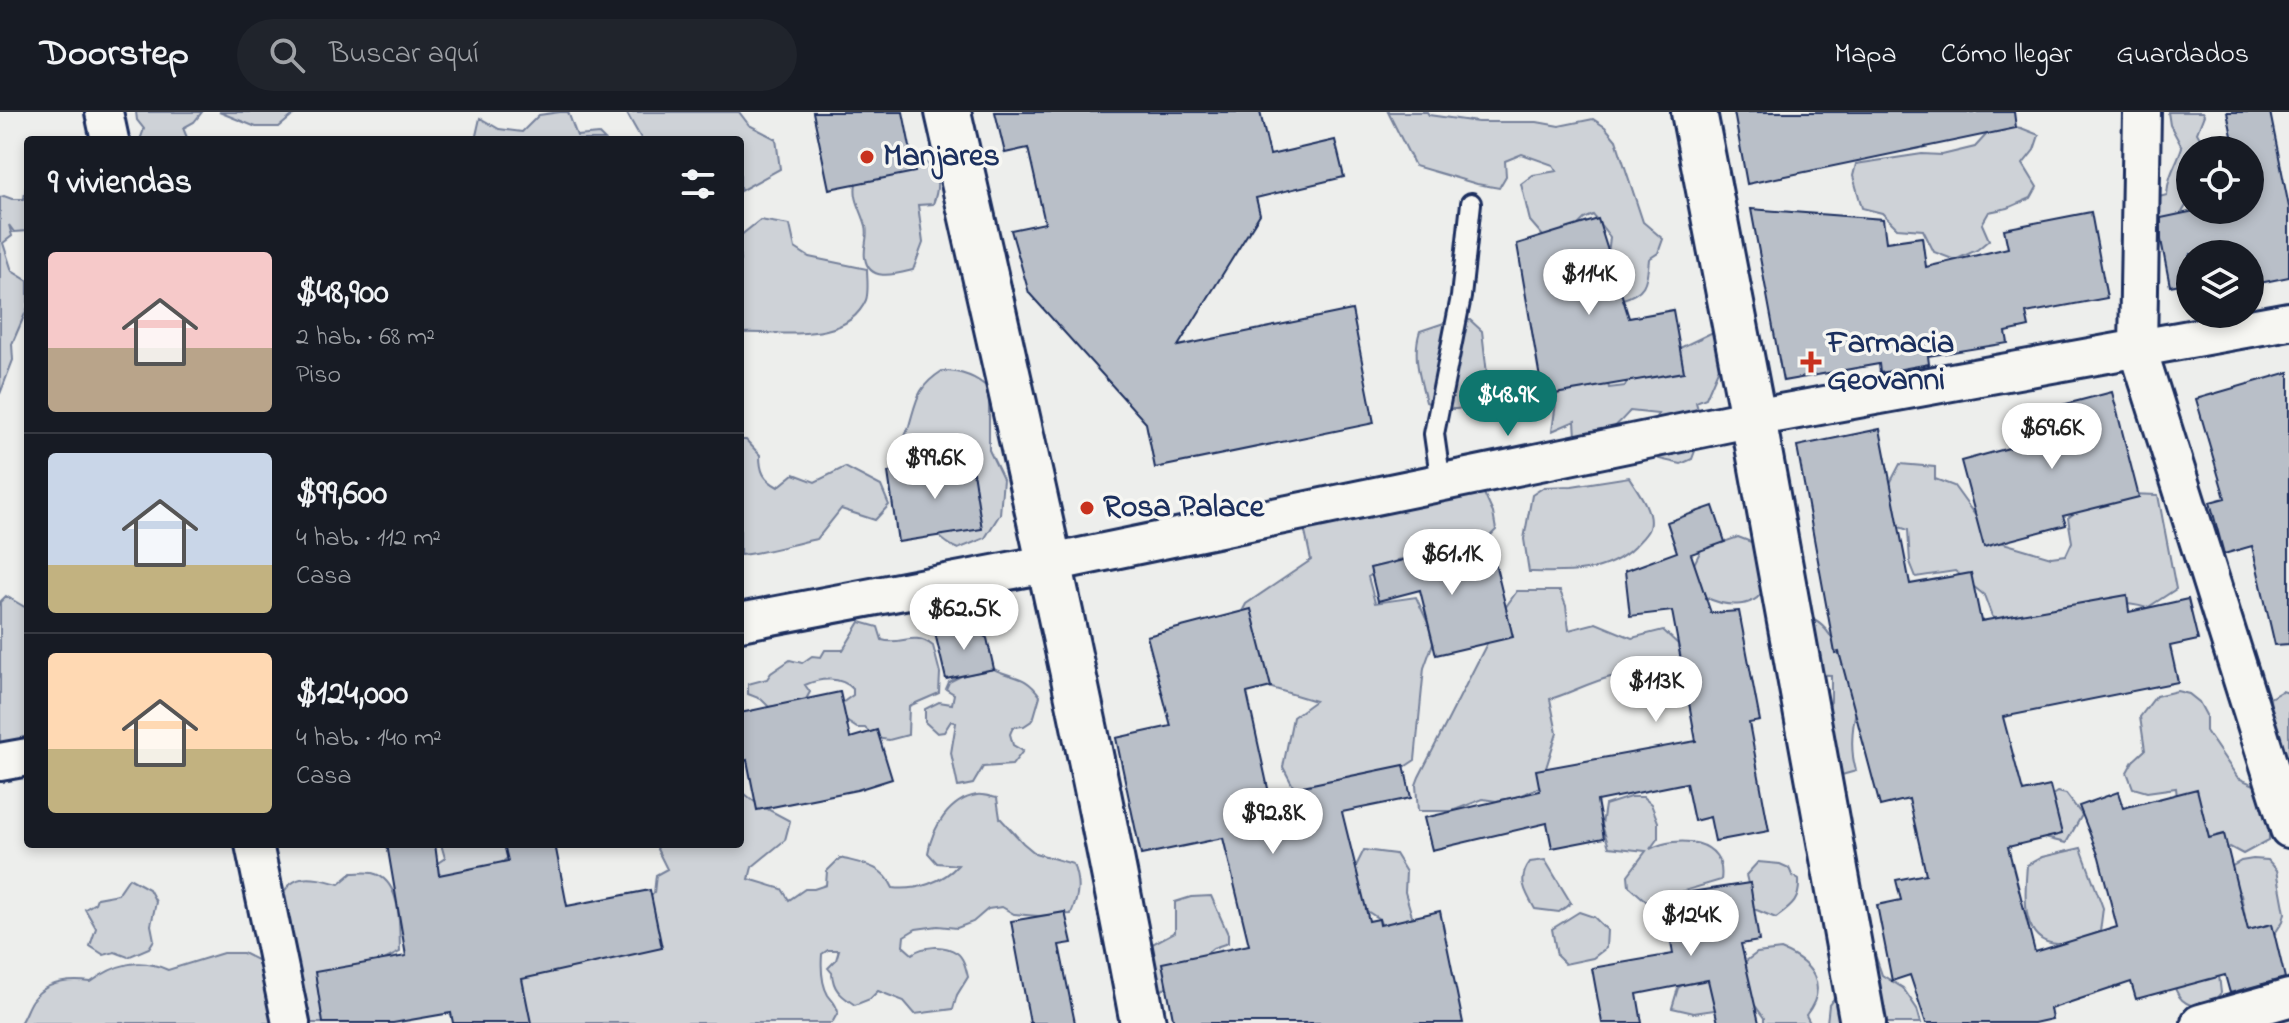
<!DOCTYPE html>
<html lang="es">
<head>
<meta charset="utf-8">
<style>
	body { margin:0; font-family:"Indie Flower",sans-serif; background:#20242c; color:#f1f3f6; height:100vh; display:flex; flex-direction:column; font-size:30px; white-space:nowrap }
	* { box-sizing:border-box; margin:0 }
	p { font-size:26px; color:#9ea1a6 }
	.icon { flex:none; width:44px; height:44px; fill:none; stroke:currentColor; stroke-width:2; stroke-linecap:round; stroke-linejoin:round }
	.map { position:relative; flex:1; overflow:hidden }
	.details { position:absolute; left:24px; top:24px; width:720px; height:712px; display:flex; flex-direction:column; background:#171b24; border-radius:8px; box-shadow:0 4px 12px #0003 }
	.details>* { flex:none }
	.fabs { position:absolute; left:2176px; top:24px; display:grid; gap:16px }
	.fabs a { display:grid; place-items:center; width:88px; height:88px; border-radius:50%; background:#171b24; box-shadow:0 4px 12px #0003; font-size:40px }
	.price { position:absolute; translate:-50% -68px; padding:0 18px; border-radius:28px; background:#fff; color:#222; font-size:26px; line-height:52px; filter:drop-shadow(0 2px 4px #0008) }
	.price::after { content:''; position:absolute; left:50%; top:48px; width:24px; height:18px; margin-left:-12px; background:inherit; clip-path:polygon(0 0,100% 0,50% 100%) }
	.price.active { background:#0f766e; color:#fff }
	ul { padding:0; list-style:none }
	li { display:flex; align-items:center; gap:24px; height:200px; padding:0 24px }
	li+li { border-top:2px solid #363941 }
	li span { display:grid; place-items:center; flex:none; width:224px; height:160px; border-radius:8px; color:#555 }
	li>.icon { margin-inline-start:auto }
	span .icon { width:96px; height:96px; fill:#fffc; stroke-width:1 }
	li b { font-size:34px }
	h2 { display:flex; justify-content:space-between; align-items:center; height:96px; padding:0 24px; font-size:34px }
	header { display:flex; align-items:center; gap:48px; box-sizing:border-box; height:112px; padding:0 40px; background:#171b24; border-bottom:2px solid #363941 }
	header strong { font-size:38px }
	nav { display:flex; gap:44px; margin-inline-start:auto; font-size:28px }
	.search { width:560px; height:72px; background:#20242c; display:flex; align-items:center; gap:20px; box-sizing:border-box; padding:0 28px; border-radius:44px; color:#9ea1a6; font-size:30px }
	.map>svg:first-child { display:block }
	.green { fill:#ced2d7; stroke:#74809a; stroke-width:2 }
	.building { fill:#b9bfc8; stroke:#1b2f5e; stroke-width:2 }
	.lines { fill:none; stroke-linecap:round; stroke-linejoin:round }
	.lane-casing { stroke:#1b2f5e; stroke-width:24 }
	.street-casing { stroke:#1b2f5e; stroke-width:42 }
	.secondary-casing { stroke:#1b2f5e; stroke-width:50 }
	.lane { stroke:#f6f6f2; stroke-width:18 }
	.street { stroke:#f6f6f2; stroke-width:36 }
	.secondary { stroke:#f6f6f2; stroke-width:44 }
	.poi-dot { fill:#c8321e; stroke:#f6f6f2; stroke-width:3 }
	.labels { text-anchor:middle; dominant-baseline:central; stroke-width:7; stroke-linejoin:round; paint-order:stroke }
	.poi-label { font-size:32px; font-weight:bold; fill:#1b2f5e; stroke:#f6f6f2; text-anchor:start }
</style>
</head>
<body>
<header>
<strong>Doorstep</strong>
<div class="search"><svg class="icon" aria-label="search" viewBox="0 0 24 24"><circle cx="10" cy="10" r="6"/><path d="M15 15l6 6"/></svg>Buscar aquí</div>
<nav><a>Mapa</a><a>Cómo llegar</a><a>Guardados</a></nav>
</header>
<div class="map">
<svg width="2289" height="911" viewBox="0 0 2289 911">
	<rect width="100%" height="100%" fill="#edeeec"/>
	<filter id="ink" filterUnits="userSpaceOnUse"><feTurbulence type="fractalNoise" baseFrequency=".0125" numOctaves="2"/><feDisplacementMap in="SourceGraphic" scale="16" xChannelSelector="R" yChannelSelector="G"/><feConvolveMatrix kernelMatrix="1 2 1 2 8 2 1 2 1" color-interpolation-filters="sRGB"/></filter>
	<g filter="url(#ink)">
		<!-- green -->
		<path class="green" d="M136,0H202L194,10L183,16L188,28H140L144,17L137,8Z
			M219,0H297L279,15H256Z
			M560,0H568L577,24L599,22L605,28H475L480,6L499,17L522,20L539,3Z
			M626,0H739L749,13L776,27L780,57L740,79V28H642Z
			M1388,0H1427L1429,3L1478,10H1537L1559,14L1593,7L1605,15L1616,28L1643,110L1663,127L1658,141L1649,147C1647,172 1645,181 1620,188L1607,152L1610,125L1593,103L1584,107L1566,125L1609,276L1625,274L1632,259L1713,220L1722,231L1721,251L1706,286L1696,290L1703,317L1692,347L1681,352L1659,347L1646,321L1658,302L1630,299C1612,319 1605,328 1576,324L1575,309L1552,319L1558,277L1549,131L1530,109L1521,72L1533,63L1557,59L1553,53L1522,42L1505,49L1506,64L1499,76L1477,72L1415,54Z
			M2168,0H2202L2204,3L2197,21L2207,38H2190V87L2172,117L2156,107L2159,85L2167,83C2168,62 2176,54 2182,35L2170,13Z
			M1996,12L2021,16L2039,23L2034,38L2023,52L2037,75L2031,86L2008,96L1989,100L1982,112L1989,128L1977,138L1955,148L1934,140L1923,118L1897,116L1882,101L1862,96L1853,64L1856,52L1922,42L1942,43L1975,35Z
			M896,41C928,46 946,58 933,92L918,93L923,131L913,158C897,162 869,171 865,146C863,135 869,125 866,114C862,98 853,88 856,71Z
			M28,60V119L14,120L9,113L12,124L3,131L12,159L28,169V195L12,232L13,248L0,282V85L4,84L12,87H24Z
			M760,108L790,113L795,136L809,145L867,157C867,166 869,179 866,188C846,233 781,219 740,221V124Z
			M1470,208L1482,219L1489,279L1488,284C1463,298 1454,302 1426,290C1420,266 1412,243 1420,219L1444,211Z
			M942,259C961,259 976,264 989,277V338L1003,367L1000,402L985,426L958,437C930,425 894,376 898,343C900,334 906,323 909,314C917,287 917,275 942,259Z
			M740,328H746L760,343C760,359 763,367 778,375L794,362L815,370L845,355L881,374L889,393L875,408L841,397L817,427C791,432 766,441 740,443Z
			M1900,352L1935,355V367L1954,374L1993,428L2051,445L2066,443L2072,430L2068,406L2100,381L2158,383L2176,477L2147,496C2102,482 2049,503 2003,512L1992,504L1984,483L1955,459L1916,465L1910,450L1908,418L1888,411L1886,379Z
			M1629,365C1637,378 1654,399 1649,416C1647,423 1639,429 1634,435C1606,463 1566,461 1529,460L1524,427L1532,383L1544,375L1572,374Z
			M1482,377L1493,401L1496,418L1482,432L1461,434L1460,475L1430,465L1424,443L1398,448L1368,465L1375,491L1416,485L1428,511L1433,531L1424,556L1415,648L1364,682L1294,676L1283,655L1293,605L1315,589L1245,568L1237,509L1246,492L1311,448L1305,420L1361,387Z
			M1738,425L1759,433C1762,443 1769,461 1766,471C1759,499 1725,495 1705,485L1694,452L1701,438Z
			M1517,479H1560L1566,494L1569,518L1596,511L1632,526L1663,518L1678,532L1682,553L1676,587C1666,581 1655,571 1644,566C1615,554 1577,580 1550,587L1557,621L1540,675L1520,684L1496,689L1483,687L1452,699H1418L1416,673L1419,665L1505,496Z
			M6,484L28,497V636L0,638V490Z
			M1814,508C1829,516 1834,530 1840,545L1870,547C1860,584 1845,621 1856,659L1831,666L1825,597L1831,590V563L1807,562L1799,513Z
			M860,510L878,515L882,528C902,534 913,518 933,534L940,561L939,581L909,594L908,623L889,628L876,626L865,616H857L843,607L842,591L853,583V577C841,564 820,566 805,573L810,580L805,589L769,595L761,587L748,582V572L767,567L771,561L790,548L802,551L812,544L821,545L825,538H843Z
			M994,557C1013,567 1025,562 1040,584L1033,608L1024,614L1013,615L1010,622L1013,633L1023,639L1012,653L983,655L973,672L958,675L951,641L956,611L951,609L944,620L937,621L925,610V597L939,590L952,592L954,582L946,577L949,570L963,563Z
			M2177,579L2189,582L2199,590L2206,603V619L2238,666L2259,675L2269,709V728L2243,742L2230,735L2213,749L2177,685L2176,676L2147,680L2133,676L2127,660L2133,649L2145,638L2140,605L2156,584Z
			M2282,579L2289,581V664L2272,618L2270,586Z
			M740,678L756,691L790,709L785,728L752,755L749,767L782,777L789,788L805,777H814L826,773L827,759L840,746C862,752 883,753 893,776C916,779 943,770 958,753L937,751L928,741C932,716 950,687 977,683C983,682 991,685 997,686L1000,706L1023,731L1035,741L1073,752C1080,771 1079,784 1071,802L1038,804L1014,802L1002,795L988,797L973,810L957,816L938,814L916,817L904,824L903,834L912,842C923,834 944,832 957,841C964,846 966,857 968,865L957,883L953,897L915,902L904,889L878,879L870,887L855,893C846,887 835,880 833,868C830,856 836,866 828,856L836,848L839,838H828L822,842C821,856 821,871 828,883C833,890 836,891 838,900L832,911H525L516,809L641,794L654,781L656,763L667,757L657,737L660,732H740Z
			M2057,680L2066,682L2082,703L2066,731L2045,726L2030,704L2046,687Z
			M1630,685H1643L1651,692L1658,710V726L1650,737C1677,723 1727,726 1721,768L1647,790L1629,774L1628,763L1646,739L1609,735L1602,713L1605,693Z
			M441,732H508L511,743L477,771L423,761L445,746Z
			M2081,736L2103,796L2100,820C2088,824 2070,833 2057,832C2019,830 2025,779 2027,753L2042,745Z
			M1364,738L1395,742L1406,760L1405,780L1412,804L1408,833L1389,831L1379,807L1367,799L1351,772L1356,754Z
			M2253,747L2268,748L2277,758L2285,801L2283,809L2274,823L2248,821L2241,783L2224,759L2241,749Z
			M1545,748L1571,791L1559,800L1535,797C1525,780 1517,767 1530,750Z
			M1758,750L1780,752L1789,756L1792,763L1799,768C1800,789 1792,794 1776,806L1754,797L1746,763Z
			M352,761C358,761 366,760 372,761C403,768 399,816 400,840L382,849L334,911H306L309,897L296,892L278,793C289,759 310,764 339,772Z
			M129,766L149,777L156,790L151,813L154,828L149,836L128,845L115,840L104,843L90,834L96,816L85,797L95,791L97,786L118,782Z
			M1211,784L1228,822V831L1213,836L1155,884L1141,838L1175,820V790L1191,785Z
			M1579,800L1594,805L1607,818L1606,836L1593,846L1565,852L1557,844L1552,817Z
			M1865,813L1882,863L1903,876L1917,897L1921,911H1827L1829,893L1842,876Z
			M1781,838C1813,851 1829,874 1806,903L1810,911H1764V906L1754,892L1694,901L1672,896L1678,876L1692,867L1746,869V849L1757,841Z
			M223,841H243L263,851L273,911H20C25,904 27,895 32,888C46,869 69,867 91,870C115,852 139,845 168,858Z
			M2219,863L2221,881L2207,897C2183,894 2177,887 2171,864Z"/>
		<!-- building -->
		<path class="building" d="M813,0H903L915,60L829,77Z
			M995,0H1260L1270,43L1335,28L1344,65L1256,86L1260,102L1178,234L1352,198L1374,311L1155,356L1146,311L1029,181L1011,118L1045,111L1028,36L1005,41Z
			M1734,0H2014L2016,16L1747,72Z
			M2227,0H2270L2289,95V165L2250,173V142H2190V170L2170,174L2161,128V106L2199,98H2250V38H2235Z
			M1751,97L1883,107L1886,130L1922,125L1926,155L2008,136L2004,117L2091,100L2107,186L2026,201L2029,215L2006,220L2008,231L1928,244L1929,252L1880,261L1879,252L1783,269Z
			M1598,107L1629,206L1673,198L1684,260L1543,284L1517,132Z
			M2289,260V532L2275,533L2252,434L2224,442L2210,390L2225,386L2196,287Z
			M2112,280L2139,385L2063,404L2066,413L1984,435L1961,349L2031,330L2024,303Z
			M1880,317L1910,472L1971,461L1981,509L2127,483L2129,500L2188,487L2198,528L2170,534L2178,570L2003,605L2023,680L2050,674L2062,722L2008,735L2035,840L2117,815L2099,745L2079,694L2118,680L2123,696L2197,677L2209,726L2224,722L2248,818L2272,812L2285,866L2230,881L2225,863L2136,887L2131,870L2050,897L2052,907L2034,911H1926L1910,863L1892,869L1877,793L1901,788L1896,768L1926,762L1909,687L1880,694L1839,540L1835,541L1797,334Z
			M971,347L982,417L898,430L888,360Z
			M1713,394L1725,430L1691,442L1711,501L1739,499L1760,609L1749,611L1769,719L1715,729L1710,705L1694,709L1686,671L1597,689L1604,726L1552,736L1547,711L1432,738L1424,706L1540,679L1536,658L1696,629L1672,499L1630,504L1625,459L1677,440L1667,410Z
			M1491,434L1513,525L1436,543L1420,478L1378,489L1370,456L1424,443L1426,450Z
			M1251,497L1271,575L1247,581L1269,681L1404,653L1411,686L1342,700L1369,809L1379,807L1380,813L1440,799L1463,911H1174L1162,851L1249,833L1223,726L1141,743L1116,626L1171,614L1147,524Z
			M968,514L987,526L994,557L946,567L935,521Z
			M840,580L850,626L877,618L892,667L857,678L757,698L747,648L740,650V601Z
			M387,732H435L439,763L508,749L504,732H555L567,794L650,778L662,836L522,867L531,911H453L451,901L393,911H323L315,860L406,844Z
			M1750,771L1759,829L1741,832L1759,911H1718L1708,868L1637,882L1642,911H1602L1592,856L1673,842L1664,784Z
			M1065,800L1072,831L1059,833L1075,911H1030L1011,809Z"/>
		<g class="lines">
			<defs>
				<path id="lane" d="M1441,371L1434,322L1461,185L1471,91"/>
				<path id="street" d="M104,0L110,28
					M2142,0L2138,237L2289,717
					M740,510L1051,451L1753,306L2289,209
					M0,650L28,645
					M254,732L291,911
					M2200,911L2289,886"/>
				<path id="secondary" d="M948,0C1017,303 1086,605 1143,911
					M1694,0L1753,306L1863,911"/>
			</defs>
			<!-- lane casing -->
			<use href="#lane" class="lane-casing"/>
			<!-- street casing -->
			<use href="#street" class="street-casing"/>
			<!-- secondary casing -->
			<use href="#secondary" class="secondary-casing"/>
			<!-- lane -->
			<use href="#lane" class="lane"/>
			<!-- street -->
			<use href="#street" class="street"/>
			<!-- secondary -->
			<use href="#secondary" class="secondary"/>
		</g>
	</g>
	<!-- markers -->
	<g class="poi-dot">
		<circle cx="867" cy="45" r="8"/>
		<path d="M1807 238h8v8h8v8h-8v8h-8v-8h-8v-8h8z"/>
		<circle cx="1087" cy="396" r="8"/>
	</g>
	<g class="labels">
		<!-- poi labels -->
		<g class="poi-label">
			<text x="883" y="45">Manjares</text>
			<text x="1827" y="232">Farmacia<tspan x="1827" dy="37">Geovanni</tspan></text>
			<text x="1103" y="396">Rosa Palace</text>
		</g>
	</g>
</svg>
<div class="fabs">
<a><svg class="icon" aria-label="locate" viewBox="0 0 24 24"><circle cx="12" cy="12" r="6"/><path d="M12 2v4M12 18v4M2 12h4M18 12h4"/></svg></a>
<a><svg class="icon" aria-label="layers" viewBox="0 0 24 24"><path d="M12 4l9 5-9 5-9-5zM3 14l9 5 9-5"/></svg></a>
</div>
<b class="price" style="left:1589px;top:205px">$114K</b>
<b class="price active" style="left:1508px;top:326px">$48.9K</b>
<b class="price" style="left:2052px;top:359px">$69.6K</b>
<b class="price" style="left:935px;top:389px">$99.6K</b>
<b class="price" style="left:1452px;top:485px">$61.1K</b>
<b class="price" style="left:964px;top:540px">$62.5K</b>
<b class="price" style="left:1656px;top:612px">$113K</b>
<b class="price" style="left:1273px;top:744px">$92.8K</b>
<b class="price" style="left:1691px;top:846px">$124K</b>
<section class="details">
<h2>9 viviendas<svg class="icon" aria-label="filters" viewBox="0 0 24 24"><path d="M4 7h16M4 17h16"/><circle cx="9" cy="7" r="2"/><circle cx="15" cy="17" r="2"/></svg></h2>
<ul>
<li><span style="background:linear-gradient(#f6c9c9 60%,#b9a48a 0)"><svg class="icon" aria-label="home" viewBox="0 0 24 24"><path d="M3 11l9-7 9 7M6 9v11h12V9"/></svg></span><div><b>$48,900</b><p>2 hab. · 68 m²</p><p>Piso</p></div></li>
<li><span style="background:linear-gradient(#c9d6e8 70%,#c2b280 0)"><svg class="icon" aria-label="home" viewBox="0 0 24 24"><path d="M3 11l9-7 9 7M6 9v11h12V9"/></svg></span><div><b>$99,600</b><p>4 hab. · 112 m²</p><p>Casa</p></div></li>
<li><span style="background:linear-gradient(#ffd9b3 60%,#c2b280 0)"><svg class="icon" aria-label="home" viewBox="0 0 24 24"><path d="M3 11l9-7 9 7M6 9v11h12V9"/></svg></span><div><b>$124,000</b><p>4 hab. · 140 m²</p><p>Casa</p></div></li>
</ul>
</section>
</div>
</body>
</html>
